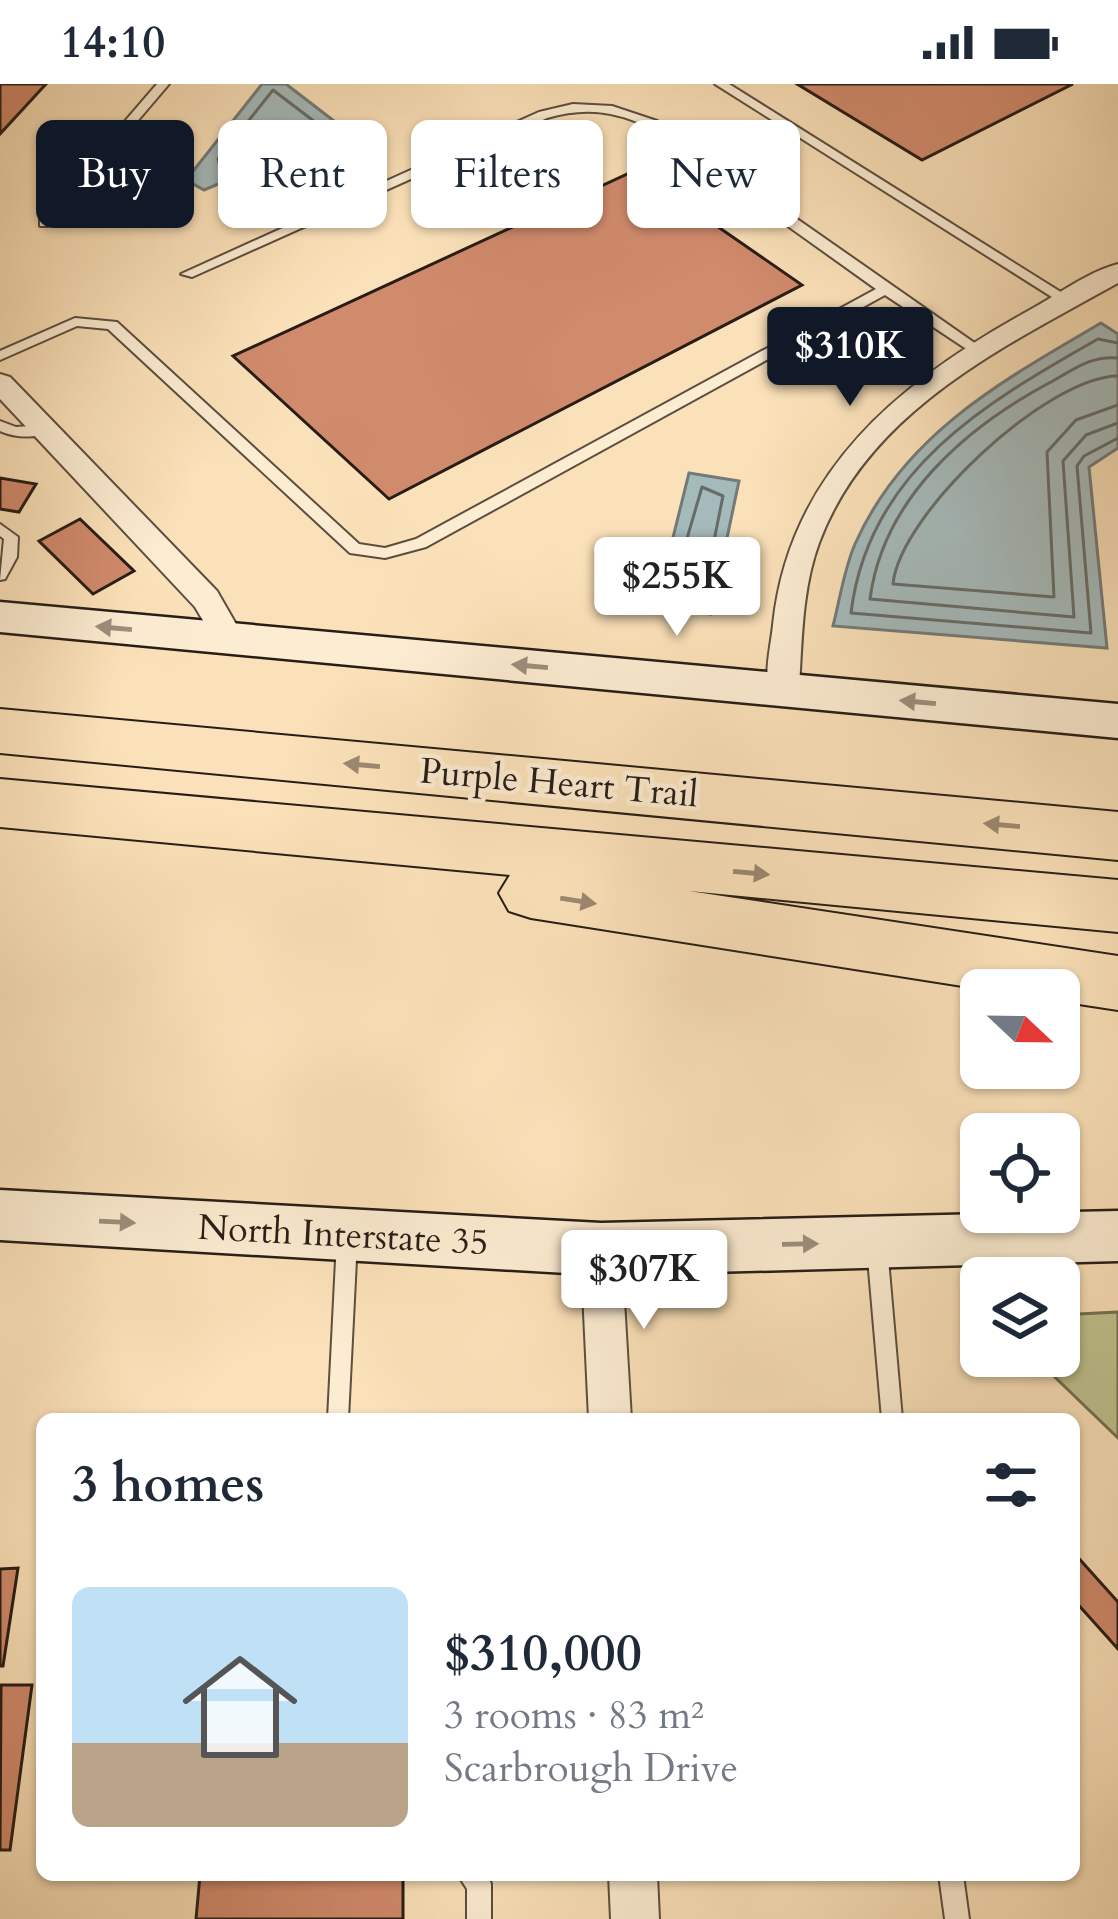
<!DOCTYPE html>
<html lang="en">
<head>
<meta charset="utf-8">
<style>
	body { margin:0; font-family:Cardo,serif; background:#f6f6f7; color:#1f2937; height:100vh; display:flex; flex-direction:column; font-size:45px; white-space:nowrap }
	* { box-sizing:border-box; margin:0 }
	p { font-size:39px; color:#747a83 }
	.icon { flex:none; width:66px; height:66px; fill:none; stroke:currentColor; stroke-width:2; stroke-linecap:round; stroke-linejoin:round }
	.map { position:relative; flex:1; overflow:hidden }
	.sheet { position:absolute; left:36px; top:1329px; width:1044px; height:468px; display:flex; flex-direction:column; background:#fff; border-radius:18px; box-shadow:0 3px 9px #0004 }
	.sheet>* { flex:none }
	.hud { position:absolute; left:36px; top:36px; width:1047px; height:108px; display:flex; gap:24px }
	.needle { width:78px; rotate:112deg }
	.controls { position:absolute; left:960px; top:885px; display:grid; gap:24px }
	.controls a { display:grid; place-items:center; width:120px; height:120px; border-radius:18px; background:#fff; box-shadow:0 3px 9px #0004; font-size:60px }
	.price { position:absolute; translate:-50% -102px; padding:0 27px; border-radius:12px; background:#fff; color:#222; font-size:39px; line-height:78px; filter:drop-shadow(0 3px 6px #0008) }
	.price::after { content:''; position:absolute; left:50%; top:72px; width:36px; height:27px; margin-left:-18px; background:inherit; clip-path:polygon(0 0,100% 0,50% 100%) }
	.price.active { background:#111827; color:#fff }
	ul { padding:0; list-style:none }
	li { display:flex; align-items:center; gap:36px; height:300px; padding:0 36px }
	li span { display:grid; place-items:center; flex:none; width:336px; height:240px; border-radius:18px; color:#555 }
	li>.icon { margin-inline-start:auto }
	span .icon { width:144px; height:144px; fill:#fffc; stroke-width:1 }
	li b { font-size:51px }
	h2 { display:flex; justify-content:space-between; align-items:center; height:144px; padding:0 36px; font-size:51px }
	.chip { padding:0 42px; border-radius:18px; background:#fff; box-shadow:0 3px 9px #0004; font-size:42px; line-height:108px }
	.chip.active { background:#111827; color:#fff }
	.status { display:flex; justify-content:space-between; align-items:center; height:84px; padding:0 60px; background:#fff; direction:ltr }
	.status svg { height:33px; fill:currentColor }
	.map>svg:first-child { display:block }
	.green { fill:#bfc28f; stroke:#737052; stroke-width:3 }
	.water { fill:#a5babb; stroke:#737b79; stroke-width:3 }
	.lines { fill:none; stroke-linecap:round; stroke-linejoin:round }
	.shore { stroke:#666c68; stroke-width:3 }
	.building { fill:#d08a6c; stroke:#271d16; stroke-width:3 }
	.lane-casing { stroke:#5c4e3f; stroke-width:4 }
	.street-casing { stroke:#5c4e3f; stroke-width:4 }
	.secondary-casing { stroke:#271d16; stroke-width:5 }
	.highway-casing { stroke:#271d16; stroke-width:4 }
	.lane { fill:#fcecd2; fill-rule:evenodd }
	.street { fill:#fcecd2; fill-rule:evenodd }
	.secondary { fill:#fcecd2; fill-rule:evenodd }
	.highway { fill:#fbe1b9; fill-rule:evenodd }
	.oneway { fill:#9c8f7d }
	.oneway2 { fill:#9c8970 }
	.labels { text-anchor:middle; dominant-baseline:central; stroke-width:9; stroke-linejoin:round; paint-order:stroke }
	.street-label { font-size:36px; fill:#271d16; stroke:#fcecd2 }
</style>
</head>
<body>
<div class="status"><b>14:10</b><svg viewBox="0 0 49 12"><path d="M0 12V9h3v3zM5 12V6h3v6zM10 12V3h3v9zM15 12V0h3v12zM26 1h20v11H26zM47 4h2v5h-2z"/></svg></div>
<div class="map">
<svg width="1118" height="1835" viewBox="0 0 1118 1835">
	<rect width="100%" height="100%" fill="#fbe1b9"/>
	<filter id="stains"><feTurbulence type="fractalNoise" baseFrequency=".00167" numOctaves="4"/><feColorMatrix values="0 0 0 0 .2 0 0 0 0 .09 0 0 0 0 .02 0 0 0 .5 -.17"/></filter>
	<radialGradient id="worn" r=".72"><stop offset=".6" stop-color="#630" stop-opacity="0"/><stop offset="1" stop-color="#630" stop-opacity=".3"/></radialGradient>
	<!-- green -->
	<path class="green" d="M1118,1228V1354L1033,1272H1059V1231Z"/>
	<!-- water -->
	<path class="water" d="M262,0H286L334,37L332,52L204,106L186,96Z
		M1101,239L1118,250V364L1089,383L1107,564L833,542C840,515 844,485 855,460C904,350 1002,297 1101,239Z
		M689,389L739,397L711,530L656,522Z"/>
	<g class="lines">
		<!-- shore -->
		<path class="shore" d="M273,6L315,38V45L220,83L218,75Z
			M1118,259L1098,255C985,319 868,387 851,529L1091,549L1077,382L1084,372L1118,354
			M1118,274C1091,271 1073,286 1049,299C965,344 883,415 870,515L1074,533L1063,377L1086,351L1118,339
			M1118,292C1048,292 900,429 893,500L1054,513L1047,368L1076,336L1118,321
			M702,403L723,412L703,511L697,515L676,512L672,506Z"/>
	</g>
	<!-- building -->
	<path class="building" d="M0,0H46L0,50Z
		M797,0H1073L922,76Z
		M636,86L802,201L389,415L233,272Z
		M0,394L36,400L19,428L0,425Z
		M80,435L134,487L93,510L39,457Z
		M1074,1469L1118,1518V1565L1074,1516Z
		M18,1484L3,1582H0V1485Z
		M1,1601H32L10,1766H0Z
		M200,1791H403V1835H196Z"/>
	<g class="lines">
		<defs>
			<path id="lane" d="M157,0H169L48,142H40V136Z
				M715,0H729L1075,217L1068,221L1063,220Z
				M573,20L612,22L657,37L986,267L984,270H974L885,211L426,463L385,474L350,469L108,245L77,242L0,276V267L75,234L117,238L359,460L385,464L416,455L876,205L649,43C614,27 585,23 547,34L192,193L181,190L539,28Z
				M0,337L16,343L45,341L52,346C39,355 15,354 0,347Z
				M0,440L18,453L17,473L5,495L0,496L4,455L0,452Z
				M347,1147L354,1150L357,1156L348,1335H328L337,1156L340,1150Z
				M877,1154L884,1157L887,1163L902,1335H882L867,1163L870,1157Z
				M458,1791H488L491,1800V1835H467V1805Z
				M939,1791H963L969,1835H945Z"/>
			<path id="street" d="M1118,180V199C1003,263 868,327 819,459C802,505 802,557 799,605L794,613H772C762,595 771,562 773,541C789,387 901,297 1028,227C1056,212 1087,188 1118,180Z
				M0,290L10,293L217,507L244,554L240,562H218L195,523L0,315Z
				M601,1147L615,1152L621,1165L631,1335H589L581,1165L587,1152Z
				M609,1791H657L659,1835H611Z"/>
			<path id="secondary" d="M0,518L1118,620V654L0,548Z
				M0,1106L601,1139L1118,1127V1177L601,1191L0,1156Z"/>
			<path id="highway" d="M0,625L1118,728V776L0,669Z
				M0,695L1118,796V848L689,807L1118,872V926L1059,917V906H988L531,834L509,827L499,809L510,791L0,743Z"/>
		</defs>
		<!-- lane casing -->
		<use href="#lane" class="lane-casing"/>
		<!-- street casing -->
		<use href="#street" class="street-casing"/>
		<!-- secondary casing -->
		<use href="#secondary" class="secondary-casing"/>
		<!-- highway casing -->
		<use href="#highway" class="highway-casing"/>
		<!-- lane -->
		<use href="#lane" class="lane"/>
		<!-- street -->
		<use href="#street" class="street"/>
		<!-- secondary -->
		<use href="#secondary" class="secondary"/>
		<!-- highway -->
		<use href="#highway" class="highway"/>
	</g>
	<!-- one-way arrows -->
	<defs><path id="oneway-solid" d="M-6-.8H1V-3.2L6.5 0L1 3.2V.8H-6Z" transform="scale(3)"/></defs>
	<g class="oneway">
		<use href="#oneway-solid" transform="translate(114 544) rotate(-175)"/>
		<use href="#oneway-solid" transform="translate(530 582) rotate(-175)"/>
		<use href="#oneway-solid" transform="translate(918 618) rotate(-175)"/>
		<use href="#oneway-solid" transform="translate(117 1138) rotate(3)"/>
		<use href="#oneway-solid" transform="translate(800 1160) rotate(-1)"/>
	</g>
	<g class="oneway2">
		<use href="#oneway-solid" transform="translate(362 681) rotate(-175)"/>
		<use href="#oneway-solid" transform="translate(1002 741) rotate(-175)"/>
		<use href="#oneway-solid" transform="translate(751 789) rotate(5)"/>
		<use href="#oneway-solid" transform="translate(578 817) rotate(9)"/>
	</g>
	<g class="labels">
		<!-- street labels -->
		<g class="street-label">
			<text transform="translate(559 699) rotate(5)">Purple Heart Trail</text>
			<text transform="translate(343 1151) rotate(3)">North Interstate 35</text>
		</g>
	</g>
	<rect width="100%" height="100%" filter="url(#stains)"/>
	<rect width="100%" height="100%" fill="url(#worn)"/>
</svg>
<div class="controls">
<a><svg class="needle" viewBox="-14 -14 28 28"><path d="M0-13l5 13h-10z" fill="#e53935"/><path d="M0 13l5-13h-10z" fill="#747a83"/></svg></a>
<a><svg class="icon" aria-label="locate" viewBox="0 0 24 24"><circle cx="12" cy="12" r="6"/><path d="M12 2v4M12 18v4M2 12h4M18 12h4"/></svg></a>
<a><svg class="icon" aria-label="layers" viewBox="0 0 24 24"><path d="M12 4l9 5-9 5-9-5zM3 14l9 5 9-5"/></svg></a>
</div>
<b class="price active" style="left:850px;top:325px">$310K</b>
<b class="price" style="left:677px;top:555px">$255K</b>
<b class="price" style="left:644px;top:1248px">$307K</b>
<div class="hud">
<a class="chip active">Buy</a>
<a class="chip">Rent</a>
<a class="chip">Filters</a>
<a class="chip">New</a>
</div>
<section class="sheet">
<h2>3 homes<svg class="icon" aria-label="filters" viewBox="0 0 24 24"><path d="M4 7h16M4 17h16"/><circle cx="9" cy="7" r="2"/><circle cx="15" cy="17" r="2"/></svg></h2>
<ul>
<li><span style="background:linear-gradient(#bfe0f5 65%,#b9a48a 0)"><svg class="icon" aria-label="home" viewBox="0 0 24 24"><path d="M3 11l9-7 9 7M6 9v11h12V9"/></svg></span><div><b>$310,000</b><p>3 rooms · 83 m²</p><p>Scarbrough Drive</p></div></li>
</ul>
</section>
</div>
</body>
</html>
